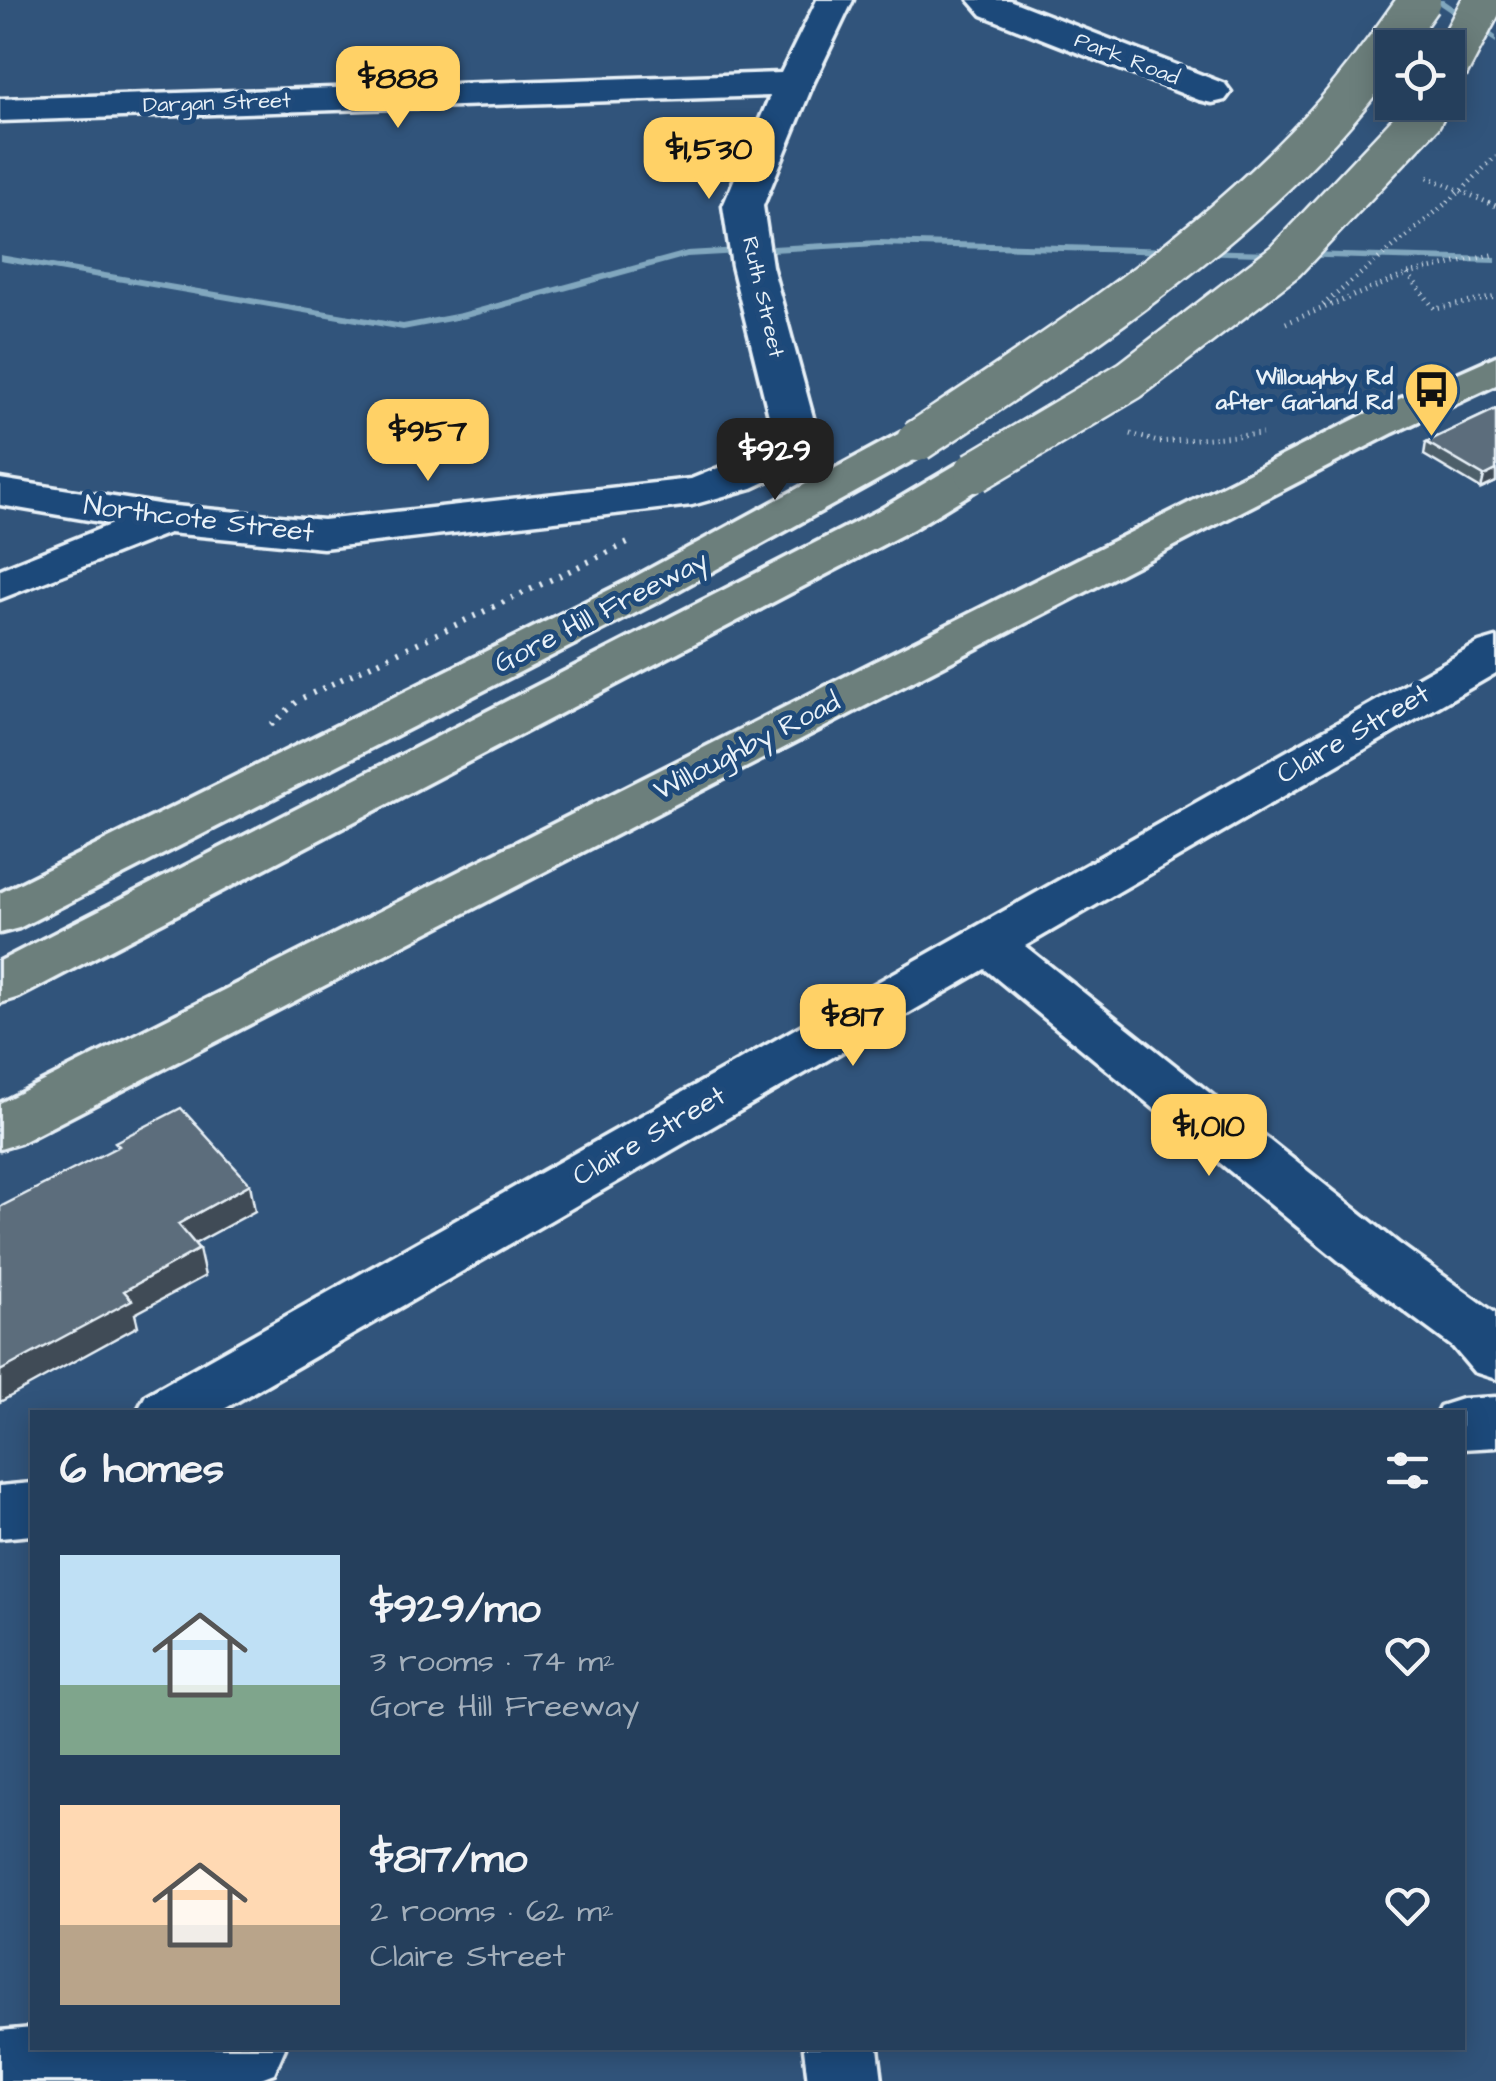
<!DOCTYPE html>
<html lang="en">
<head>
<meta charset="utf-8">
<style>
	body { margin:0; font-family:"Architects Daughter",sans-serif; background:#314a65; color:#f1f3f6; height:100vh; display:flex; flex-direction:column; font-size:38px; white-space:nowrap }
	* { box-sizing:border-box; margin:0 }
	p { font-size:32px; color:#a3afbb }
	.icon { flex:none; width:55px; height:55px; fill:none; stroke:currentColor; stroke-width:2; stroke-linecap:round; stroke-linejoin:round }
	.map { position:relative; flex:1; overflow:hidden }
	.side { position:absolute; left:30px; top:1410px; width:1435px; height:640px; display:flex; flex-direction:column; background:#253f5c; border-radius:0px; box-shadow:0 5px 25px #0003,0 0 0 2px #425872 }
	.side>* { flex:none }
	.fabs { position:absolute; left:1375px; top:30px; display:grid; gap:20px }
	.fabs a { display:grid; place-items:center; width:90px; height:90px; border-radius:0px; background:#253f5c; box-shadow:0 5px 25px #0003,0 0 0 2px #425872; font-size:50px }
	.price { position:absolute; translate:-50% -85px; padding:0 22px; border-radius:20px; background:#ffd166; color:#111; font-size:32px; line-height:65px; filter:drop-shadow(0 2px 5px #0008) }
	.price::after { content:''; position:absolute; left:50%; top:60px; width:30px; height:22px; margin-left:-15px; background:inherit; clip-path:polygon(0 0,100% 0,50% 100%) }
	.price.on { background:#222; color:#fff }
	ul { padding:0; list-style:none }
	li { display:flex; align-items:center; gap:30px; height:250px; padding:0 30px }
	li span { display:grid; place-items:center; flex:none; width:280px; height:200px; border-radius:0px; color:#555 }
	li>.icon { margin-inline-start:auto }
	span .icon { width:120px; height:120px; fill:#fffc; stroke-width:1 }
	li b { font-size:42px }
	h2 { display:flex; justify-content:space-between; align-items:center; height:120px; padding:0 30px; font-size:42px }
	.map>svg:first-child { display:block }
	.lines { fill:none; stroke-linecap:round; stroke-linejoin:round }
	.stream { fill:#81a7be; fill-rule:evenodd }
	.minor-casing { stroke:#e8f1f8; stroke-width:7 }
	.major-casing { stroke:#e8f1f8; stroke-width:7 }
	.highway-casing { stroke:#e8f1f8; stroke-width:7 }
	.path-far1 { stroke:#e8f1f8; stroke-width:5; stroke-dasharray:1 5; stroke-linecap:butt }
	.path { stroke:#e8f1f8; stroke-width:6; stroke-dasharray:2.5 8; stroke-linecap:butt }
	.minor { fill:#1f4a7a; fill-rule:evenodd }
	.major { fill:#6c7f7c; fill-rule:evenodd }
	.highway { fill:#6c7f7c; fill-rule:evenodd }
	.highway-bridge-casing { stroke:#e8f1f8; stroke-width:45; stroke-linecap:butt }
	.highway-bridge { stroke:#6c7f7c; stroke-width:40 }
	.wall { fill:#4e5e6b; stroke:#e8f1f8; stroke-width:2.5 }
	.shaded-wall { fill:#404c57; stroke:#e8f1f8; stroke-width:2.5 }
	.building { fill:#5b6d7c; stroke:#e8f1f8; stroke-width:2.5 }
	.labels { text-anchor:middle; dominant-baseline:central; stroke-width:10; stroke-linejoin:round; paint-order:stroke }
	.far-street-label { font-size:22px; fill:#e8f1f8; stroke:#1f4a7a }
	.far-poi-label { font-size:22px; font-weight:bold; fill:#e8f1f8; stroke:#1f4a7a; text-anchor:end }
	.street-label { font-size:28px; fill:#e8f1f8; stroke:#1f4a7a }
</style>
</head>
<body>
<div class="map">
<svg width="1496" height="2081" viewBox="0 0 1496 2081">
	<rect width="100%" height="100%" fill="#31547b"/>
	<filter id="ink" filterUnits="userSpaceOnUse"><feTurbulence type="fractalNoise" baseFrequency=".01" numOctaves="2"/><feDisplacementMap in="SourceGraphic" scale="20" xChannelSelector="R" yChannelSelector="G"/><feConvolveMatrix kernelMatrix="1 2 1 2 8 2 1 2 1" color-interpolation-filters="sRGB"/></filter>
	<g filter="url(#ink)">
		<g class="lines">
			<!-- stream -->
			<path class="stream" d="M1432,0H1443L1496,36V43Z
				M878,240L1175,248L1180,251L1175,254L878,246L687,257L466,318L403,330L0,261V255L403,324L461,313L687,251Z
				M1198,249L1496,257V263L1194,254V250Z"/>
			<defs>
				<path id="minor" d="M817,0H853L813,84L763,206L772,266L817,432L802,455L780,475L752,488L692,505L323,548L169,533L0,599V569L112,524L0,505V479L164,505L323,520L691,479L748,456L773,432L732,266L723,206L770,96L0,121V99L781,73Z
					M969,0H1009L1225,84L1231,92L1225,100L1212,103L1199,100L982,15Z
					M1496,638V673L1025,946L1398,1243L1495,1313L1496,1379L1474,1372L1453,1347L1356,1275L985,969L219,1412H137L146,1395L1479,643Z
					M1496,1397V1447L1462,1449V1412H1437L1440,1406L1462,1399Z
					M32,1483V1535L0,1538V1486Z
					M32,2028V2048H285L274,2073L253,2081H0V2031Z
					M804,2048H878L882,2081H808Z"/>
				<path id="major" d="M1496,356V385L1393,433L20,1143L0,1149V1103L1363,415Z"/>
				<path id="highway" d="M917,428L932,432L939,441L932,450L659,601L19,928L0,933V893L627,581L902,432Z
					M975,459L991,463L997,472L991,481L913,529L19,997L0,1003V961L881,509L959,463Z"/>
			</defs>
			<!-- minor casing -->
			<use href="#minor" class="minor-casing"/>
			<!-- major casing -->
			<use href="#major" class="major-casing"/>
			<!-- highway casing -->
			<use href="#highway" class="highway-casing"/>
			<!-- path-far1 -->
			<path class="path-far1" d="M1428,177L1496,206
				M1408,274L1435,309L1496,297
				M1323,305L1461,191L1496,156
				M1286,323L1408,274L1496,254
				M1131,434L1158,442L1262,434"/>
			<!-- path -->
			<path class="path" d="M271,725L300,699L628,543"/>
			<!-- minor -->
			<use href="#minor" class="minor"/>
			<!-- major -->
			<use href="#major" class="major"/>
			<!-- highway -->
			<use href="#highway" class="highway"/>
			<defs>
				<path id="highway-bridge" d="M1448,68L1484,0
					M917,441C1053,351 1192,262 1306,144C1349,100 1385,50 1420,0
					M975,472L1130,380L1285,261L1422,116L1429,102"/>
			</defs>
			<!-- highway-bridge casing -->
			<use href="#highway-bridge" class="highway-bridge-casing"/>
			<!-- highway-bridge -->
			<use href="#highway-bridge" class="highway-bridge"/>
		</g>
		<!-- wall -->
		<path class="wall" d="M1496,409V482L1481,489L1424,455L1426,442Z"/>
		<!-- shaded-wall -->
		<path class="shaded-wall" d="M1496,470V482L1481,489L1484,476Z
			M250,1184L255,1211L183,1250L178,1224Z
			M199,1249L205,1276L135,1314L138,1326L0,1402V1371L124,1291Z"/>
		<!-- building -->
		<path class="building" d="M1496,409V470L1484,476L1426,442Z
			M181,1108L250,1184L178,1224L199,1249L124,1291L132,1300L0,1371V1207L119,1146L115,1142Z"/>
	</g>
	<!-- icons -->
	<defs>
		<symbol id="bus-pin" viewBox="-11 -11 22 30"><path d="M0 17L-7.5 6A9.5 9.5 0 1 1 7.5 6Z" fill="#ffd166" stroke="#1f4a7a"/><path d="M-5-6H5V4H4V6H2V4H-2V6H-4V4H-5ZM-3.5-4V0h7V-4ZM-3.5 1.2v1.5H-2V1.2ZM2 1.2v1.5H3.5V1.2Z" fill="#111"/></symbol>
	</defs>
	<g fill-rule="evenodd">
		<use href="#bus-pin" x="1400" y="358" width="63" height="86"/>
	</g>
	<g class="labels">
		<!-- far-street labels -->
		<g class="far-street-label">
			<text transform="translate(1127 59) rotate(21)">Park Road</text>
			<text transform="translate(217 103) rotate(-2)">Dargan Street</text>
			<text transform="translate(763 297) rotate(77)">Ruth Street</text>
		</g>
		<!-- far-poi labels -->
		<g class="far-poi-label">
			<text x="1393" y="377">Willoughby Rd<tspan x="1393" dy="25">after Garland Rd</tspan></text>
		</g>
		<!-- street labels -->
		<g class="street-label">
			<text transform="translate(199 519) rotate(7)">Northcote Street</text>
			<text transform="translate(601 612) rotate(-27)">Gore Hill Freeway</text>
			<text transform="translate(1353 734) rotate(-30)">Claire Street</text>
			<text transform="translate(747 746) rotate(-27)">Willoughby Road</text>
			<text transform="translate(649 1136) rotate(-30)">Claire Street</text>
		</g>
	</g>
</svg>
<div class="fabs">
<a><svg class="icon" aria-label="locate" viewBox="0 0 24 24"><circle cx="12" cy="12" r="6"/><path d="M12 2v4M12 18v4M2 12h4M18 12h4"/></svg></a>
</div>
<b class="price" style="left:398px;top:131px">$888</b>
<b class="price" style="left:709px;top:202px">$1,530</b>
<b class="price" style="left:428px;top:484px">$957</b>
<b class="price on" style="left:775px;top:503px">$929</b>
<b class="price" style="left:853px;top:1069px">$817</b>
<b class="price" style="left:1209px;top:1179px">$1,010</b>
<section class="side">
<h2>6 homes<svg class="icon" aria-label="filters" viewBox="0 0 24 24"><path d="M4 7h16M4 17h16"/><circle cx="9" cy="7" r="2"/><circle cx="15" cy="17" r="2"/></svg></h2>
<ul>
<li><span style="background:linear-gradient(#bfe0f5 65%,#7fa58c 0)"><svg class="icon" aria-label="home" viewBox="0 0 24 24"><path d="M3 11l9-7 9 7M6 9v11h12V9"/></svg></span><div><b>$929/mo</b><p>3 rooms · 74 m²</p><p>Gore Hill Freeway</p></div><svg class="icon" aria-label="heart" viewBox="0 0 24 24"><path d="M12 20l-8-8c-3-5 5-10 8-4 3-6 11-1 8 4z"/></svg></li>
<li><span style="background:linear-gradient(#ffd9b3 60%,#b9a48a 0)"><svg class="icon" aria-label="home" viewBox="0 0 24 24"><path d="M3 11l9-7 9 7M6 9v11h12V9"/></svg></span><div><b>$817/mo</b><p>2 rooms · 62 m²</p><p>Claire Street</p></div><svg class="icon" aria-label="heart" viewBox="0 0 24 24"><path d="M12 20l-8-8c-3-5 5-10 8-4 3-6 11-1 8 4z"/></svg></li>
</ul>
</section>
</div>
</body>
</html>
